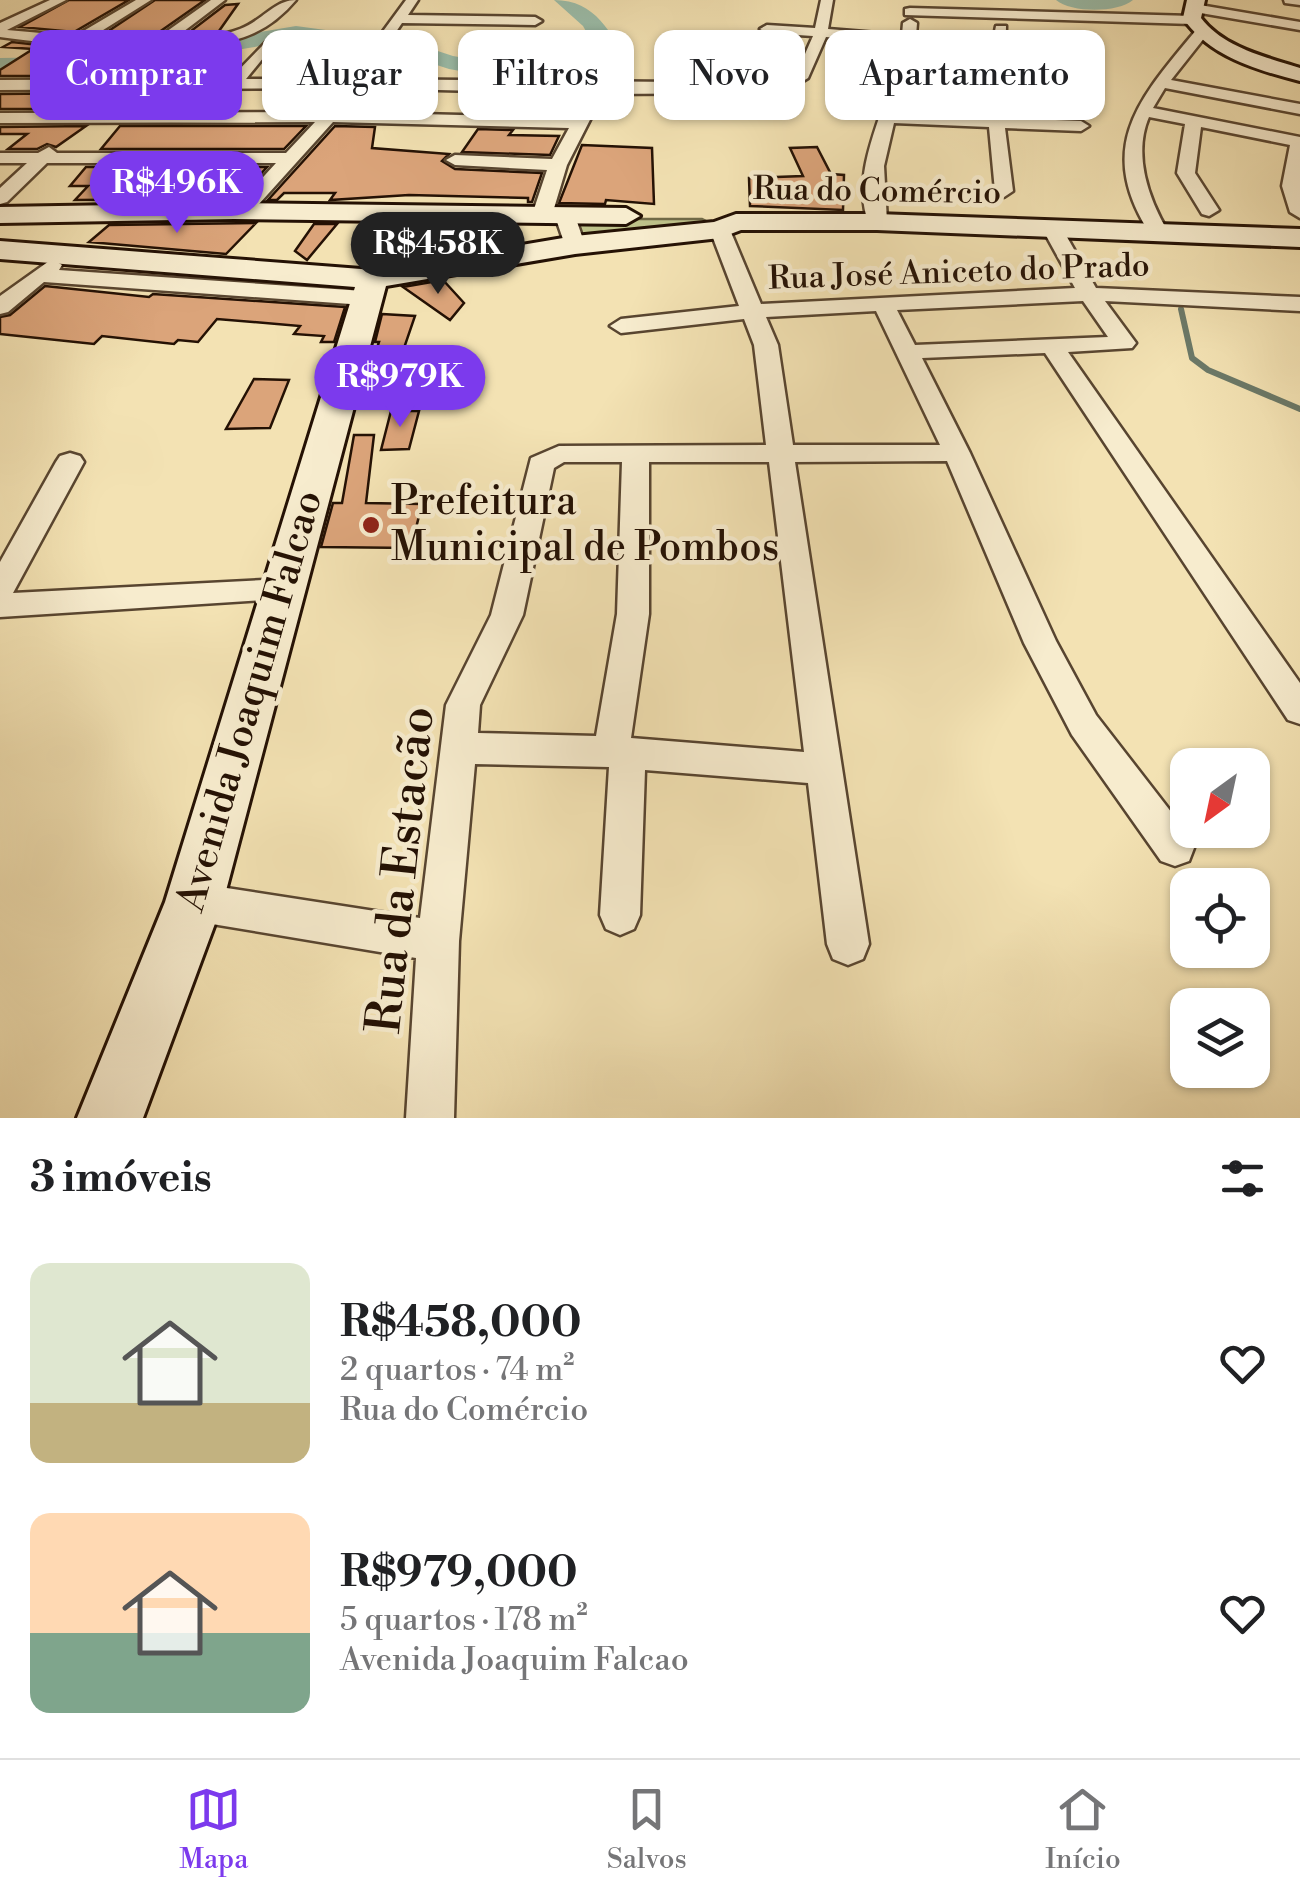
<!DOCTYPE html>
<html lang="pt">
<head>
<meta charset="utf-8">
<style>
	body { margin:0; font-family:"Libre Bodoni",serif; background:#f6f6f6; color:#202124; height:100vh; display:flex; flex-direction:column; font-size:38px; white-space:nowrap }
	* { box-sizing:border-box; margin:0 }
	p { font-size:32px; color:#757577 }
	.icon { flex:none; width:55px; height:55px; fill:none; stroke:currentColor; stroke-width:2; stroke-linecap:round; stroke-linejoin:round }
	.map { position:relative; height:1118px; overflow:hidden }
	.drawer { display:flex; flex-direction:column; background:#fff; flex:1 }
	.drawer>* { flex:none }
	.top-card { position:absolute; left:30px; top:30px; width:1240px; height:90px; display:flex; gap:20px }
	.needle { width:65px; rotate:213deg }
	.controls { position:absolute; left:1170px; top:748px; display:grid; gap:20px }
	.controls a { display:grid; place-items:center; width:100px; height:100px; border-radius:20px; background:#fff; box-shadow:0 2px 8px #0004; font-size:50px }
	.price { position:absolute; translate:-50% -85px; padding:0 22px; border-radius:35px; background:#7c3aed; color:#fff; font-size:32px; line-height:65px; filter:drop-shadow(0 2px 5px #0008) }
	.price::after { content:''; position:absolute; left:50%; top:60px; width:30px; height:22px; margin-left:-15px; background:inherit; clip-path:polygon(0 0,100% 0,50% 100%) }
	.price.selected { background:#222; color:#fff }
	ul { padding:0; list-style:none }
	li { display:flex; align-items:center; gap:30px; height:250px; padding:0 30px }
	li span { display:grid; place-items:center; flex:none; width:280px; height:200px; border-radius:20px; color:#555 }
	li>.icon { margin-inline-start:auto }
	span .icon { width:120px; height:120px; fill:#fffc; stroke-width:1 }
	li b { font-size:42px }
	h2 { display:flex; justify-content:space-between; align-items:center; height:120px; padding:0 30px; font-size:42px }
	.chip { padding:0 35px; border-radius:20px; background:#fff; box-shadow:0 2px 8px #0004; font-size:35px; line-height:90px }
	.chip.selected { background:#7c3aed; color:#fff }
	.dock { display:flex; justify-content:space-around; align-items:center; height:140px; border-top:2px solid #e0e0e0; background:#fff; font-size:28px; color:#757577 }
	.dock a { display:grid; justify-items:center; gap:5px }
	.dock .selected { color:#7c3aed }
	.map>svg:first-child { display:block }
	.green { fill:#bec28a; stroke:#716a47; stroke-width:2.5 }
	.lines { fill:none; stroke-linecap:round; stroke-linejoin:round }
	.stream { stroke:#6b7968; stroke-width:6 }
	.river { fill:#9bbeab; fill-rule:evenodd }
	.building { fill:#dba47a; stroke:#241104; stroke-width:2.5 }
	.street-casing { stroke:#584530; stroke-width:5 }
	.secondary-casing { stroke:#241104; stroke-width:6 }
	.street { fill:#f7ecce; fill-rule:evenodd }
	.secondary { fill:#f7ecce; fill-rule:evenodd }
	.poi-dot { fill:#8f2418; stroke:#f7ecce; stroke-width:4 }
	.labels { text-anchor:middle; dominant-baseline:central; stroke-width:9; stroke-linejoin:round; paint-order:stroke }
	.far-street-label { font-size:32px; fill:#241104; stroke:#f7ecce }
	.poi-label { font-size:40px; fill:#241104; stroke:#f7ecce; text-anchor:start }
	.street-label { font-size:40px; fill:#241104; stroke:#f7ecce }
	.near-street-label { font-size:48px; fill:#241104; stroke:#f7ecce }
</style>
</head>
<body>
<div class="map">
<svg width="1300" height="1118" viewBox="0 0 1300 1118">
	<rect width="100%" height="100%" fill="#f3e2b3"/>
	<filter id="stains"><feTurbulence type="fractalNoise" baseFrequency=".002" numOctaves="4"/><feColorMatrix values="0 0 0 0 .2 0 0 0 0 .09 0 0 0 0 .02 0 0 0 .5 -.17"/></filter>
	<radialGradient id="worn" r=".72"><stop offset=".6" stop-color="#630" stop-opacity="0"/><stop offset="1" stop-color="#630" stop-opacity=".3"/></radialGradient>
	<!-- green -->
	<path class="green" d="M585,219H702L710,223L580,236L576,223Z"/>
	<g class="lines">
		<!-- stream -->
		<path class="stream" d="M1181,309L1192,358L1208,370L1300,409"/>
		<!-- river -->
		<path class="river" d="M554,0C597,0 609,33 631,65L627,77L601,88L535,84L449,69L403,54L296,40L116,70L0,72V58L116,56L296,26L407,41L453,56L535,70L597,74L607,69L583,26Z
			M1056,0H1133C1118,13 1071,13 1056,0Z"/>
	</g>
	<!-- building -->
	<path class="building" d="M69,0H129L74,32L20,27Z
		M155,0H205L155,35L104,34Z
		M238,4L219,31L187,34L225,5Z
		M12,42L94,51L150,53L124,76H0V70L33,49L3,47Z
		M283,92H334L322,108H273Z
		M102,93L84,109H0V94Z
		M86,126L56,147L47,144L37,149H8L27,134H0V127Z
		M120,126H306L284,149H101Z
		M335,126L375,127L372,148L449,154L442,161L455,169L542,173L532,202H528V198L409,195L330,200L335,193H284L277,200H268Z
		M478,129L513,130L509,135L559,136L550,155L462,152Z
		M582,145L652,148L654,204L606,200L605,204L559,203Z
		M817,147L831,174L844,175L843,210L750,206L749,178L803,176L790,148Z
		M86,167H267L238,199L75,200L88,186H70Z
		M256,223L226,254L89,242L109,225Z
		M314,224H337L307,260L295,251Z
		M443,280L464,303L450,320L403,287Z
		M45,286L149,297L153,294L345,307L334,342H321L324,336L294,334L300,326L217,319L198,342L178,340L174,344L102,336L94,344L0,334V317L10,315Z
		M382,314L415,316L390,389H363L379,342H375Z
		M254,379L289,380L270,428L226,429Z
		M391,411H419L409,449L381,450Z
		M354,435H374L366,503L422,504L411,548L321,547L333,503H342Z"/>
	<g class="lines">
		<defs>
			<path id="street" d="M50,0H66L7,30L75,36L136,0H151L92,37L156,39L211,0H225L175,38C196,37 219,37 240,29C261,22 274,0 296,0C285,13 270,26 254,33C193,61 67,46 0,37V23Z
				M406,0H418L408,15L535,17L542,21L535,25L402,23L364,79L781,83L797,72L813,36L767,33L760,29L767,25L815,28L821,0H833L828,29L902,35L903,23L910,19L917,23L916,36L993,41L996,26H1006L1004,118L1081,121L1089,126L1081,131L1005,128L1013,191L1004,197L995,191L989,127L894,123L884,166L887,222L884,226H870C845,170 894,99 901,43L826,37L808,78L783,93L601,94L357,88L340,112L575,118L582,105H594L596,108L567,165L552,215L542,221L532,215L547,170L455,165L446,160L455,155L552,159L569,128L333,122L249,215L242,217L232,211L276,163H47L7,202L0,204V188L27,163H0V153H38L49,147L57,153H286L315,122L0,123V113L324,112L342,88L0,90V80L230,79L266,42L273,46L246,79H348ZM915,44L992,50L988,117L897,114Z
				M1284,0H1300V5L1285,3Z
				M1194,4L1300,22V30L1189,11V5Z
				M910,8L1192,16L1199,20L1192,24L905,15V9Z
				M1197,29L1209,32L1171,80L1300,104V114L1165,88L1153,108L1300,137V218L1290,212L1282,186L1290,145L1201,127L1195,173L1219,210L1209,216L1202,214L1177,173L1185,124L1149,117C1133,154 1148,199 1169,233L1159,239L1152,237C1093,147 1139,99 1197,29Z
				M565,210L575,216L585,245L582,249L575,251L565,245L555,216Z
				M720,224L730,230L761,304L1075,288L1043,230L1053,224L1063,230L1096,288L1300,297V311L1105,301L1136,343L1132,348L1068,352L1300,683V724L1288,720L1045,353L922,358L970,453L1056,641L1096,715L1189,835L1194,848L1189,861L1175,866L1161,861L1072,735L1024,643L947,461L795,462L869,944L863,959L848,965L833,959L827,944L808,783L645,770L640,915L634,929L620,935L606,929L600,915L609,767L475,764L459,941L454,1118H406L416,958L194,921L180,916L174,902L180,888L194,883L420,918L446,705L491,615L531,458L559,446L766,445L754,345L744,319L621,333L610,326L621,319L739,306L710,230ZM1083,301L1108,337L915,345L897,310ZM876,311L940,445H793L778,345L766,317ZM564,462H622L617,614L596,736L478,733L480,705L523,615L554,468ZM649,462H769L804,752L631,738L649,614Z
				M52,259L62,265L59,270L364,291L375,298L364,305L44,282L8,312L0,314V296Z
				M70,453L80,456L84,462L13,593L283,579L294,582L298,590L294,598L0,617V562L56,462L60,456Z"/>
			<path id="secondary" d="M1187,0H1205L1201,18C1224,48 1266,57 1300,68V81C1256,70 1209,56 1183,18Z
				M234,203L626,208L640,216L626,224L234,219L0,223V207Z
				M736,214H877L1300,229V247L877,230H741L720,238L575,254L386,286L223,902L143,1118H77L165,902L355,287L0,259V241L374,270L575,236L714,222Z"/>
		</defs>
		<!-- street casing -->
		<use href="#street" class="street-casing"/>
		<!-- secondary casing -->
		<use href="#secondary" class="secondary-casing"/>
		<!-- street -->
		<use href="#street" class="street"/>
		<!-- secondary -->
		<use href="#secondary" class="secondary"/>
	</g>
	<!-- markers -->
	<circle class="poi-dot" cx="371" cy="525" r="10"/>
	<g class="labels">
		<!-- far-street labels -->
		<g class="far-street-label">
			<text transform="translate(877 191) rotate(1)">Rua do Comércio</text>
			<text transform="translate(959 272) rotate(-2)">Rua José Aniceto do Prado</text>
		</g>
		<!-- poi labels -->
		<g class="poi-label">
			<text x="391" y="502">Prefeitura<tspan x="391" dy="46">Municipal de Pombos</tspan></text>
		</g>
		<!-- street labels -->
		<g class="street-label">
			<text transform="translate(250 701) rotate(-74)">Avenida Joaquim Falcao</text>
		</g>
		<!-- near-street labels -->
		<g class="near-street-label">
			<text transform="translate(402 870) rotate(-84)">Rua da Estacão</text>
		</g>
	</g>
	<rect width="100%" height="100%" filter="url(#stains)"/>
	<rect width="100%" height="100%" fill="url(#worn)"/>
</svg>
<div class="controls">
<a><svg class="needle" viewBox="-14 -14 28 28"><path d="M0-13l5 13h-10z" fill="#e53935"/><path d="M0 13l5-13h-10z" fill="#757577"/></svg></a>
<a><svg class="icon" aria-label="locate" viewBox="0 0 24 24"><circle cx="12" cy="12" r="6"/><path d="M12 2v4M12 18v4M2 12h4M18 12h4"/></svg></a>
<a><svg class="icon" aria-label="layers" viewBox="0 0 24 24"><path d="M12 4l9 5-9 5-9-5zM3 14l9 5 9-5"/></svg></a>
</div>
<b class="price" style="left:177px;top:236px">R$496K</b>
<b class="price selected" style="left:438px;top:297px">R$458K</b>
<b class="price" style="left:400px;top:430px">R$979K</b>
<div class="top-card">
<a class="chip selected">Comprar</a>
<a class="chip">Alugar</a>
<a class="chip">Filtros</a>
<a class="chip">Novo</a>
<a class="chip">Apartamento</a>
</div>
</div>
<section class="drawer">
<h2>3 imóveis<svg class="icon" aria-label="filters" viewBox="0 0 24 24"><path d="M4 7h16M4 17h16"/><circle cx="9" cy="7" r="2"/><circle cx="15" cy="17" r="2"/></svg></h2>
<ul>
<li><span style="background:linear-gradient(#dfe7d0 70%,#c2b280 0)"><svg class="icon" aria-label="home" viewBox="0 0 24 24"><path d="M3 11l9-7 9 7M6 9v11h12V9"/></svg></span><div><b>R$458,000</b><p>2 quartos · 74 m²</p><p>Rua do Comércio</p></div><svg class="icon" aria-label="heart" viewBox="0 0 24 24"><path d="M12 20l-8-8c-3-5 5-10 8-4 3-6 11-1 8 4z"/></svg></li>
<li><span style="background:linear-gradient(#ffd9b3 60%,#7fa58c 0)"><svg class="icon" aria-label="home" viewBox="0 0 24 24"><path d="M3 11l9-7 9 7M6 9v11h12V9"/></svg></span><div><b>R$979,000</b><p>5 quartos · 178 m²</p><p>Avenida Joaquim Falcao</p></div><svg class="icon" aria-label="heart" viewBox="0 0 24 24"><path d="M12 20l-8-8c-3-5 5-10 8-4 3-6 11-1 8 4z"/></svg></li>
</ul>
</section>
<nav class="dock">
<a class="selected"><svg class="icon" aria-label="map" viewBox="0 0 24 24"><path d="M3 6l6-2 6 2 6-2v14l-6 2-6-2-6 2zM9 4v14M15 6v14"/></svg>Mapa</a>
<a><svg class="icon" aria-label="saved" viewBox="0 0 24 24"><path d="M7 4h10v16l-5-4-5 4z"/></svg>Salvos</a>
<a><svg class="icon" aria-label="home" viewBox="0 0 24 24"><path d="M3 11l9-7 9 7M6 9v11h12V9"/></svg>Início</a>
</nav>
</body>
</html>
